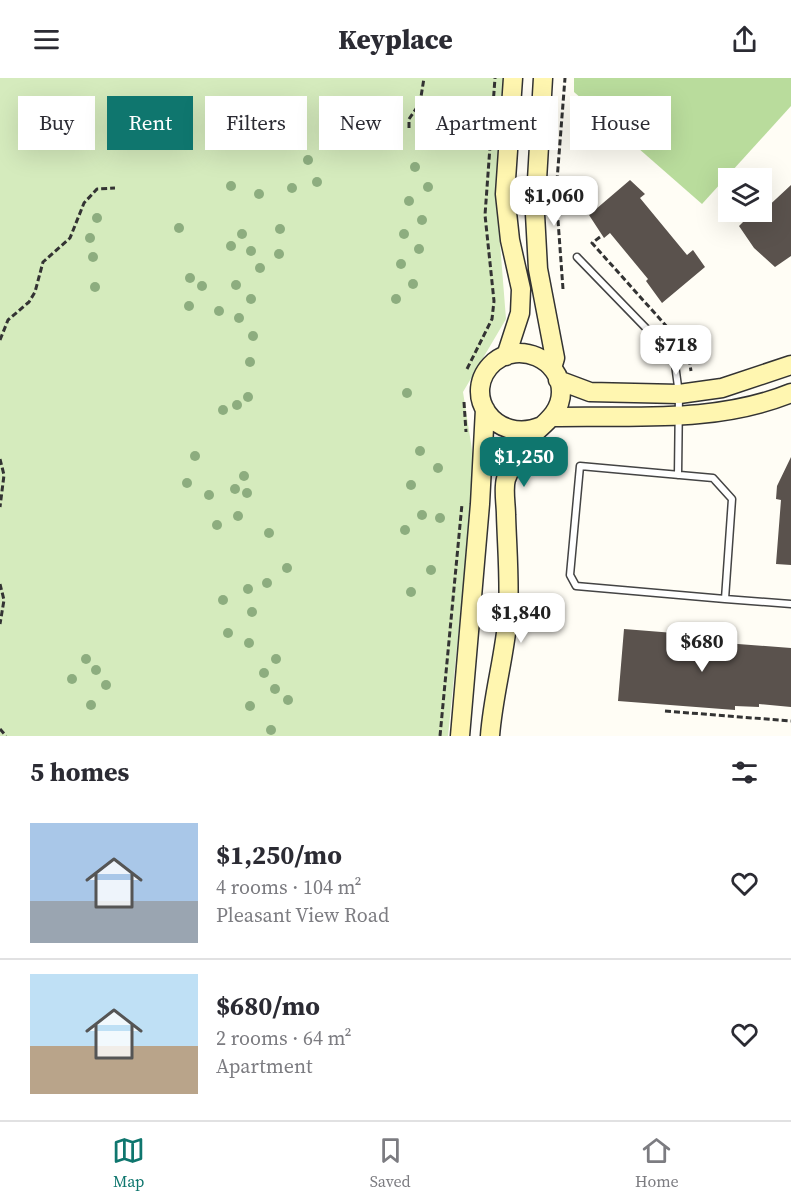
<!DOCTYPE html>
<html lang="en">
<head>
<meta charset="utf-8">
<style>
	body { margin:0; font-family:"Source Serif 4",serif; background:#f2f2f3; color:#2b2b33; height:100vh; display:flex; flex-direction:column; font-size:22px; white-space:nowrap }
	* { box-sizing:border-box; margin:0 }
	p { font-size:20px; color:#7c7c81 }
	.icon { flex:none; width:33px; height:33px; fill:none; stroke:currentColor; stroke-width:2; stroke-linecap:round; stroke-linejoin:round }
	.map { position:relative; height:658px; overflow:hidden }
	.details { display:flex; flex-direction:column; background:#fff; flex:1 }
	.details>* { flex:none }
	.top-card { position:absolute; left:18px; top:18px; width:756px; height:54px; display:flex; gap:12px }
	.buttons { position:absolute; left:718px; top:90px; display:grid; gap:12px }
	.buttons a { display:grid; place-items:center; width:54px; height:54px; border-radius:0px; background:#fff; box-shadow:0 6px 24px #0002; font-size:30px }
	.price { position:absolute; translate:-50% -51px; padding:0 14px; border-radius:12px; background:#fff; color:#222; font-size:20px; line-height:39px; filter:drop-shadow(0 2px 3px #0008) }
	.price::after { content:''; position:absolute; left:50%; top:36px; width:18px; height:14px; margin-left:-9px; background:inherit; clip-path:polygon(0 0,100% 0,50% 100%) }
	.price.current { background:#0f766e; color:#fff }
	ul { padding:0; list-style:none }
	li { display:flex; align-items:center; gap:18px; height:150px; padding:0 30px }
	li+li { border-top:2px solid #e1e1e2 }
	li span { display:grid; place-items:center; flex:none; width:168px; height:120px; border-radius:0px; color:#555 }
	li>.icon { margin-inline-start:auto }
	span .icon { width:72px; height:72px; fill:#fffc; stroke-width:1 }
	li b { font-size:26px }
	h2 { display:flex; justify-content:space-between; align-items:center; height:72px; padding:0 30px; font-size:26px }
	.chip { padding:0 21px; border-radius:0px; background:#fff; box-shadow:0 6px 24px #0002; font-size:21px; line-height:54px }
	.chip.current { background:#0f766e; color:#fff }
	header { display:flex; justify-content:space-between; align-items:center; height:78px; padding:0 30px; background:#fff; font-size:27px; font-weight:800 }
	.menu { display:flex; justify-content:space-around; align-items:center; height:84px; border-top:2px solid #e1e1e2; background:#fff; font-size:16px; color:#7c7c81 }
	.menu a { display:grid; justify-items:center; gap:3px }
	.menu .current { color:#0f766e }
	.map>svg:first-child { display:block }
	.green { fill:#d5ebbd }
	.forest { fill:#b9dc9c }
	.building { fill:#5a524d }
	.lines { fill:none; stroke-linecap:round; stroke-linejoin:round }
	.lane-casing { stroke:#444; stroke-width:9 }
	.secondary-casing { stroke:#333; stroke-width:21 }
	.path { stroke:#333; stroke-width:3; stroke-dasharray:6 3; stroke-linecap:butt }
	.lane { stroke:#fff; stroke-width:6 }
	.secondary { stroke:#fff6b0; stroke-width:18 }
	.tree { fill:#8dad7f }
</style>
</head>
<body>
<header><svg class="icon" aria-label="menu" viewBox="0 0 24 24"><path d="M4 6h16M4 12h16M4 18h16"/></svg>Keyplace<svg class="icon" aria-label="share" viewBox="0 0 24 24"><path d="M12 15V3M7 8l5-5 5 5M5 13v7h14v-7"/></svg></header>
<div class="map">
<svg width="791" height="658" viewBox="0 0 791 658">
	<rect width="100%" height="100%" fill="#fffdf5"/>
	<!-- green -->
	<path class="green" d="M0,0H504L497,127L506,241L463,314L475,391L448,658H0Z"/>
	<!-- forest -->
	<path class="forest" d="M574,0H791V28L702,126L574,14Z"/>
	<!-- building -->
	<path class="building" d="M630,102L645,116L640,120L687,177L693,172L705,189L662,225L646,203L648,201L610,155L604,160L589,137Z
		M791,107V178L775,189L754,170L739,148L753,134H762Z
		M791,379V487L776,486L781,422L776,421L777,408Z
		M624,551L674,555L673,561L791,570V629L759,626V629L735,628V632L618,623Z"/>
	<g class="lines">
		<defs>
			<path id="lane" d="M577,179L674,279L679,316L678,397
				M580,388L713,400L732,421L725,521L576,508L570,497Z
				M725,521L791,526"/>
			<path id="secondary" d="M543,0L535,136L538,191L555,280L552,290
				M506,278L520,235L521,211L510,162L505,116L513,0
				M558,302L590,314L679,316L722,310L791,287
				M552,339C632,337 715,346 791,315
				M460,658L480,426L485,331
				M490,658C493,617 505,577 508,537C510,504 507,470 506,437C506,426 503,411 506,401C510,391 516,377 522,368C535,350 561,340 561,314C561,281 519,263 494,284C459,315 495,368 542,348"/>
		</defs>
		<!-- lane casing -->
		<use href="#lane" class="lane-casing"/>
		<!-- secondary casing -->
		<use href="#secondary" class="secondary-casing"/>
		<!-- path -->
		<path class="path" d="M409,50V41L420,25L424,0
			M600,159L592,165L685,269L688,274L691,293
			M563,211L556,115L565,0
			M0,262L8,242L29,224L35,214L43,184L70,160L84,125L97,111L115,110
			M467,291L492,241L494,223L485,137L495,0
			M464,324L466,354
			M0,381L4,397L0,429
			M0,506L4,522L0,546
			M665,633L791,643
			M0,651L6,658
			M440,658L462,426"/>
		<!-- lane -->
		<use href="#lane" class="lane"/>
		<!-- secondary -->
		<use href="#secondary" class="secondary"/>
	</g>
	<!-- trees -->
	<g class="tree">
		<circle cx="308" cy="82" r="5"/>
		<circle cx="415" cy="89" r="5"/>
		<circle cx="317" cy="104" r="5"/>
		<circle cx="231" cy="108" r="5"/>
		<circle cx="428" cy="109" r="5"/>
		<circle cx="292" cy="110" r="5"/>
		<circle cx="259" cy="116" r="5"/>
		<circle cx="409" cy="123" r="5"/>
		<circle cx="97" cy="140" r="5"/>
		<circle cx="422" cy="142" r="5"/>
		<circle cx="179" cy="150" r="5"/>
		<circle cx="280" cy="151" r="5"/>
		<circle cx="242" cy="156" r="5"/>
		<circle cx="404" cy="156" r="5"/>
		<circle cx="90" cy="160" r="5"/>
		<circle cx="231" cy="168" r="5"/>
		<circle cx="419" cy="171" r="5"/>
		<circle cx="251" cy="173" r="5"/>
		<circle cx="279" cy="176" r="5"/>
		<circle cx="93" cy="179" r="5"/>
		<circle cx="401" cy="186" r="5"/>
		<circle cx="260" cy="190" r="5"/>
		<circle cx="190" cy="200" r="5"/>
		<circle cx="413" cy="206" r="5"/>
		<circle cx="236" cy="207" r="5"/>
		<circle cx="202" cy="208" r="5"/>
		<circle cx="95" cy="209" r="5"/>
		<circle cx="251" cy="221" r="5"/>
		<circle cx="396" cy="221" r="5"/>
		<circle cx="189" cy="228" r="5"/>
		<circle cx="219" cy="233" r="5"/>
		<circle cx="239" cy="240" r="5"/>
		<circle cx="253" cy="258" r="5"/>
		<circle cx="250" cy="284" r="5"/>
		<circle cx="407" cy="315" r="5"/>
		<circle cx="248" cy="319" r="5"/>
		<circle cx="237" cy="327" r="5"/>
		<circle cx="223" cy="332" r="5"/>
		<circle cx="420" cy="373" r="5"/>
		<circle cx="195" cy="378" r="5"/>
		<circle cx="438" cy="390" r="5"/>
		<circle cx="244" cy="398" r="5"/>
		<circle cx="187" cy="405" r="5"/>
		<circle cx="411" cy="407" r="5"/>
		<circle cx="235" cy="411" r="5"/>
		<circle cx="247" cy="415" r="5"/>
		<circle cx="209" cy="417" r="5"/>
		<circle cx="422" cy="437" r="5"/>
		<circle cx="238" cy="438" r="5"/>
		<circle cx="440" cy="440" r="5"/>
		<circle cx="217" cy="447" r="5"/>
		<circle cx="405" cy="452" r="5"/>
		<circle cx="269" cy="455" r="5"/>
		<circle cx="287" cy="490" r="5"/>
		<circle cx="431" cy="492" r="5"/>
		<circle cx="267" cy="505" r="5"/>
		<circle cx="248" cy="511" r="5"/>
		<circle cx="411" cy="514" r="5"/>
		<circle cx="223" cy="522" r="5"/>
		<circle cx="252" cy="534" r="5"/>
		<circle cx="228" cy="555" r="5"/>
		<circle cx="249" cy="565" r="5"/>
		<circle cx="86" cy="581" r="5"/>
		<circle cx="276" cy="581" r="5"/>
		<circle cx="96" cy="592" r="5"/>
		<circle cx="264" cy="595" r="5"/>
		<circle cx="72" cy="601" r="5"/>
		<circle cx="106" cy="607" r="5"/>
		<circle cx="275" cy="611" r="5"/>
		<circle cx="288" cy="622" r="5"/>
		<circle cx="91" cy="627" r="5"/>
		<circle cx="250" cy="628" r="5"/>
		<circle cx="271" cy="652" r="5"/>
	</g>
</svg>
<div class="buttons">
<a><svg class="icon" aria-label="layers" viewBox="0 0 24 24"><path d="M12 4l9 5-9 5-9-5zM3 14l9 5 9-5"/></svg></a>
</div>
<b class="price" style="left:554px;top:149px">$1,060</b>
<b class="price" style="left:676px;top:298px">$718</b>
<b class="price current" style="left:524px;top:410px">$1,250</b>
<b class="price" style="left:521px;top:566px">$1,840</b>
<b class="price" style="left:702px;top:595px">$680</b>
<div class="top-card">
<a class="chip">Buy</a>
<a class="chip current">Rent</a>
<a class="chip">Filters</a>
<a class="chip">New</a>
<a class="chip">Apartment</a>
<a class="chip">House</a>
</div>
</div>
<section class="details">
<h2>5 homes<svg class="icon" aria-label="filters" viewBox="0 0 24 24"><path d="M4 7h16M4 17h16"/><circle cx="9" cy="7" r="2"/><circle cx="15" cy="17" r="2"/></svg></h2>
<ul>
<li><span style="background:linear-gradient(#a9c7e8 65%,#9aa5b1 0)"><svg class="icon" aria-label="home" viewBox="0 0 24 24"><path d="M3 11l9-7 9 7M6 9v11h12V9"/></svg></span><div><b>$1,250/mo</b><p>4 rooms · 104 m²</p><p>Pleasant View Road</p></div><svg class="icon" aria-label="heart" viewBox="0 0 24 24"><path d="M12 20l-8-8c-3-5 5-10 8-4 3-6 11-1 8 4z"/></svg></li>
<li><span style="background:linear-gradient(#bfe0f5 60%,#b9a48a 0)"><svg class="icon" aria-label="home" viewBox="0 0 24 24"><path d="M3 11l9-7 9 7M6 9v11h12V9"/></svg></span><div><b>$680/mo</b><p>2 rooms · 64 m²</p><p>Apartment</p></div><svg class="icon" aria-label="heart" viewBox="0 0 24 24"><path d="M12 20l-8-8c-3-5 5-10 8-4 3-6 11-1 8 4z"/></svg></li>
</ul>
</section>
<nav class="menu">
<a class="current"><svg class="icon" aria-label="map" viewBox="0 0 24 24"><path d="M3 6l6-2 6 2 6-2v14l-6 2-6-2-6 2zM9 4v14M15 6v14"/></svg>Map</a>
<a><svg class="icon" aria-label="saved" viewBox="0 0 24 24"><path d="M7 4h10v16l-5-4-5 4z"/></svg>Saved</a>
<a><svg class="icon" aria-label="home" viewBox="0 0 24 24"><path d="M3 11l9-7 9 7M6 9v11h12V9"/></svg>Home</a>
</nav>
</body>
</html>
